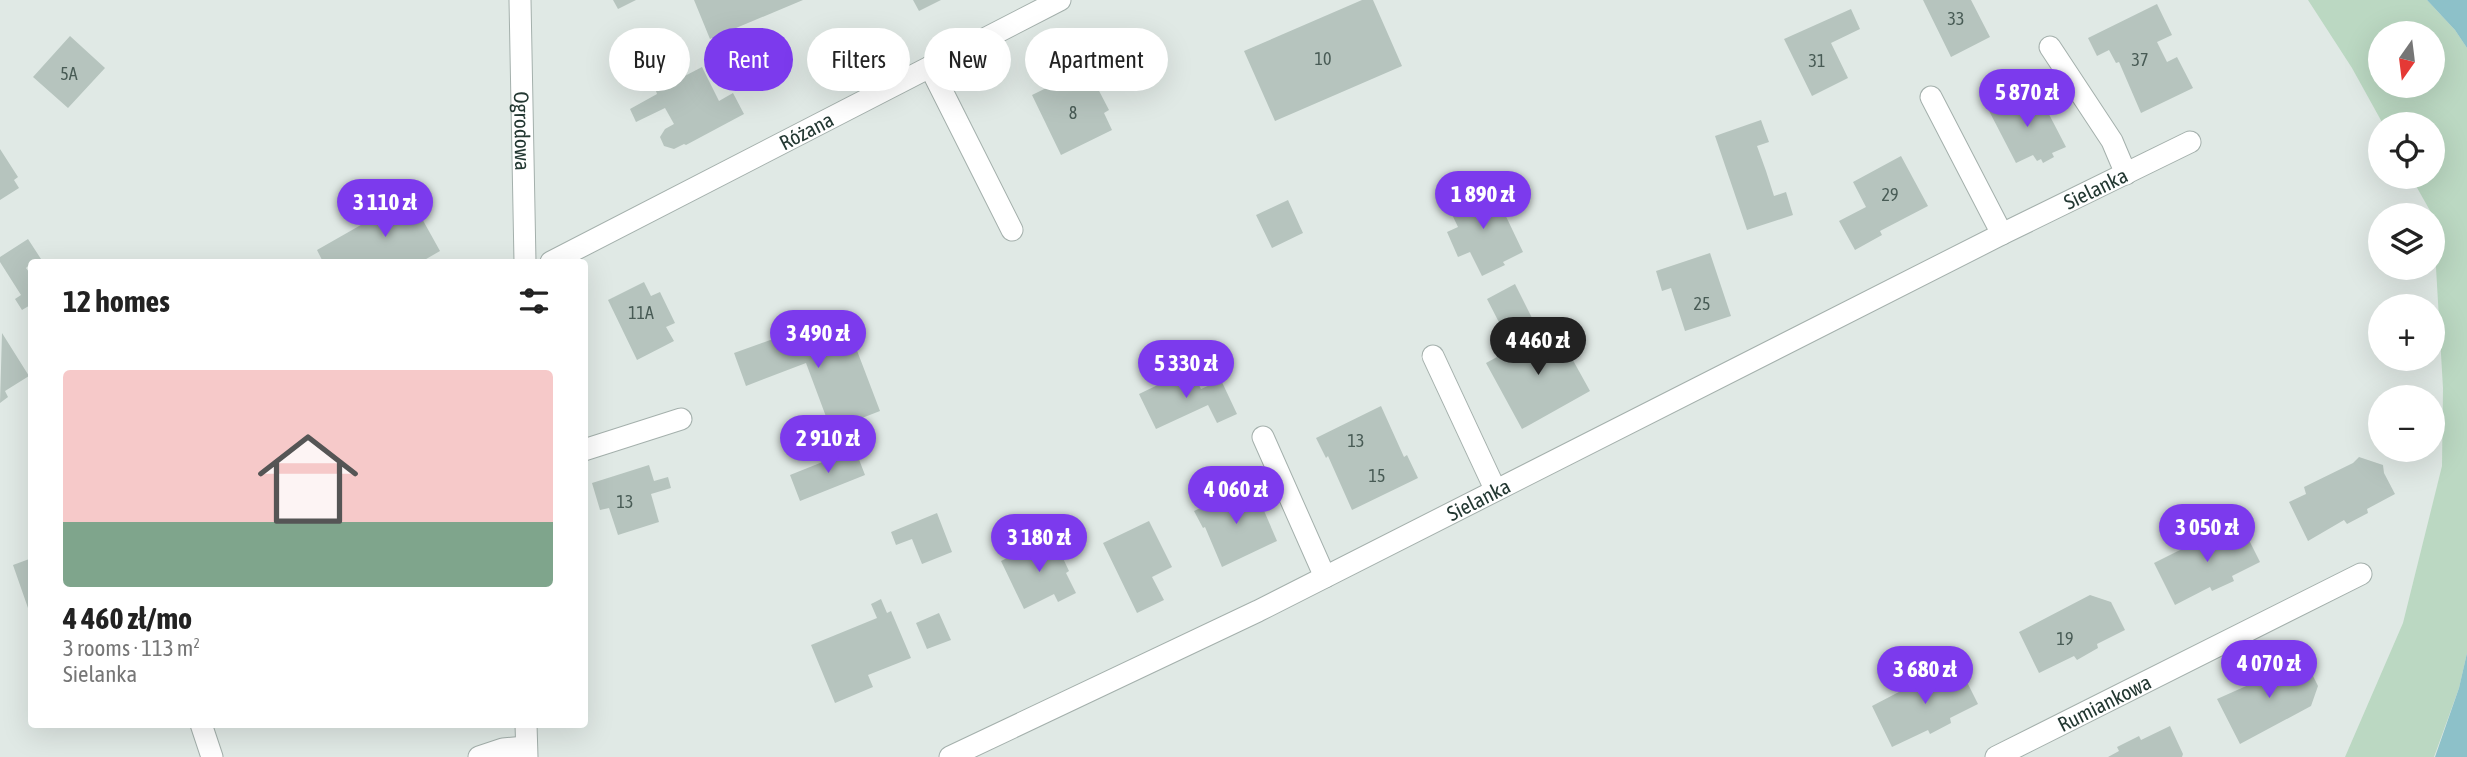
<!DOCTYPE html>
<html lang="en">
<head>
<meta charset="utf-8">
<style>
	body { margin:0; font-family:"Asap Condensed",sans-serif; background:#f2f2f2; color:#222; height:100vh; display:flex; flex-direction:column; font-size:26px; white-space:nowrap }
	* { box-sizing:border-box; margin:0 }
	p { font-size:23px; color:#767676 }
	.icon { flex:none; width:38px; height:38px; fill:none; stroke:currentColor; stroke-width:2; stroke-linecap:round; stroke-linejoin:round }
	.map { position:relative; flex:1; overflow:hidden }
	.details { position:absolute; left:28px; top:259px; width:560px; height:469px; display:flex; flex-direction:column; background:#fff; border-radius:7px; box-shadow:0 7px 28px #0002 }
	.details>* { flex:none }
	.banner { position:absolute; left:609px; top:28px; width:665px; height:63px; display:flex; gap:14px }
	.needle { width:46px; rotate:194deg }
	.fabs { position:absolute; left:2368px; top:21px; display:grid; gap:14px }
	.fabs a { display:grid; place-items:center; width:77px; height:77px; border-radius:50%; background:#fff; box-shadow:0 7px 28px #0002; font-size:35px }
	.price { position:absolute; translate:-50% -60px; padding:0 16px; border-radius:24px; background:#7c3aed; color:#fff; font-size:23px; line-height:46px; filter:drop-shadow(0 2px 4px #0008) }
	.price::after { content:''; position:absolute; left:50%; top:42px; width:21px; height:16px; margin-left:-10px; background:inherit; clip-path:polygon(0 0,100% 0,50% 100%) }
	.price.active { background:#222; color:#fff }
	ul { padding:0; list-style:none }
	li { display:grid; align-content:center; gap:14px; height:371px; padding:0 35px }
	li+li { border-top:2px solid #e0e0e0 }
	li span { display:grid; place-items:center; height:217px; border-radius:7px; color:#555 }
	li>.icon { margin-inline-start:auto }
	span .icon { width:126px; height:126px; fill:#fffc; stroke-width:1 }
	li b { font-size:30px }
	h2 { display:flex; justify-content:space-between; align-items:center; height:84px; padding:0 35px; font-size:30px }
	.tag { padding:0 24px; border-radius:32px; background:#fff; box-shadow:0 7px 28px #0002; font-size:24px; line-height:63px }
	.tag.active { background:#7c3aed; color:#fff }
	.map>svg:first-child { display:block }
	.green { fill:#bbd8c2; fill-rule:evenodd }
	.water { fill:#8dc1c9 }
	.building { fill:#b6c4be }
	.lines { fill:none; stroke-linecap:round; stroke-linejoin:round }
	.minor-casing { stroke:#a4b0ac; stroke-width:23 }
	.minor { stroke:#fff; stroke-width:21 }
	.labels { text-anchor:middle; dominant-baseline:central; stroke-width:5; stroke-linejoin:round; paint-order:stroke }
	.number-label { font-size:18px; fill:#485b55 }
	.street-label { font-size:21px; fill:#233832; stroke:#f0f6f3 }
</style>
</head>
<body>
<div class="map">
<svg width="2467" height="757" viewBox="0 0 2467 757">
	<rect width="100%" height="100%" fill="#e0e9e5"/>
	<!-- green -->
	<path class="green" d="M2308,0H2427L2455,30L2467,48V653L2459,688L2434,757H2345L2403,623L2442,466L2443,388L2433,216L2411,177H2432V124H2383L2352,68ZM2380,33H2432V86H2380Z"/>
	<!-- water -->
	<path class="water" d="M2427,0H2467V48L2455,30Z
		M2467,653V757H2435L2459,688Z"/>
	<!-- building -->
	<path class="building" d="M613,0H636L618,9Z
		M694,0H803L710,39Z
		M913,0H941L919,11Z
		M1362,0H1373L1402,66L1275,121L1244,51Z
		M1923,0H1971L1990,37L1951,57Z
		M2157,4L2172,35L2157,42L2167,62L2177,57L2193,88L2141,113L2119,62L2116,63L2109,50L2097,56L2088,38Z
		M1851,9L1860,29L1831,43L1848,78L1812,96L1784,39Z
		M70,36L105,68L68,108L33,77Z
		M702,67L719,101L733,93L744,114L686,145L684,144L674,149L664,146L660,137L665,129L674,124L665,108L636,122L630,109L657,94L656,91Z
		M1083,70L1091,87L1096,85L1109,110L1104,113L1112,130L1061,155L1032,95Z
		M2039,95L2066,147L2052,153L2054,157L2043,163L2041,159L2037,161L2033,155L2016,163L1986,105L2003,96L2011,110Z
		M1761,120L1769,142L1757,146L1766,171L1774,196L1786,192L1793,215L1747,230L1715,136Z
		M0,149L18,177L14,180L19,188L0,200Z
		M1901,156L1928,206L1880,231L1882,235L1855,250L1839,221L1866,207L1853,182Z
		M1491,185L1523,252L1503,262L1505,265L1482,276L1470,252L1458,257L1447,232L1458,227L1447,204Z
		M410,197L440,251L421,262H323L317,250Z
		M1288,200L1303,233L1272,248L1256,215Z
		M28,239L41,259L32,262L26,268L32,276V304L22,310L15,299L21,295L0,262V257Z
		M1710,253L1731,316L1685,331L1671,288L1662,291L1656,271Z
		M644,282L651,296L660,292L675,323L666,327L674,341L637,360L608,300Z
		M1515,284L1533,320L1505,334L1487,299Z
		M845,319L880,411L831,430L806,363L746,386L734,353L798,330L800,336Z
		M1554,326L1590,391L1522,429L1486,363Z
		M2,333L29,376L5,391L8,397L0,403Z
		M1191,369L1201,389L1221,380L1237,414L1217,423L1208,405L1156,429L1139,394Z
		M1381,406L1404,457L1407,455L1418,478L1352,510L1328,456L1326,458L1316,438Z
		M855,449L865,475L800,501L790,475Z
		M2359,457L2383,465L2384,473L2395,494L2367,509L2368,513L2347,524L2344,520L2308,541L2289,502L2306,494L2304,487L2353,463Z
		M649,465L654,481L668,477L671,488L651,494L659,522L618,535L609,508L600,510L592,483Z
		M1249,485L1257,501L1259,499L1277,541L1222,567L1205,527L1203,528L1194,511Z
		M937,513L952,552L922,564L912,539L896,545L891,532Z
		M1149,521L1172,567L1152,577L1164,600L1137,613L1103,543Z
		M2226,527L2246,534L2260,562L2232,576L2234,581L2212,591L2210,587L2175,605L2154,563Z
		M1049,538L1057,556L1061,554L1069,571L1066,573L1076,593L1058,602L1054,594L1024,609L1001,561Z
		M32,558V607L28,608L13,565Z
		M2090,595L2111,602L2125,630L2097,644L2098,648L2077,660L2074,656L2039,673L2019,632Z
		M881,599L887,613L891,611L911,658L868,675L873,687L835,703L811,645L877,618L871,604Z
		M939,613L951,640L927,649L916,623Z
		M2304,658L2318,686L2311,706L2240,744L2217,699L2253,683L2252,679L2273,669L2275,673Z
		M1943,669L1964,676L1978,704L1950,718L1951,723L1930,734L1928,730L1892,747L1872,706Z
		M2170,726L2183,754L2182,757H2108L2119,751L2117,747L2139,736L2141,740Z"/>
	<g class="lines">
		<defs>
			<g id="minor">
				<path id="s1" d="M520,0L525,262"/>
				<path d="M2050,47L2112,141L2126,174"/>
				<path d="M930,67L1012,230"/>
				<path d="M1931,97L2002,234"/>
				<path id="s2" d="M551,262L1060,0"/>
				<path d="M1433,356L1495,489"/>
				<path d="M1263,437L1325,577"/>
				<path d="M584,450L681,419"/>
				<path d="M201,724L212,757"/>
				<path d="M526,724L527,757"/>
				<path d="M479,757L503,749L526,747"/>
				<path id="s3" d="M950,757L1258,611L2002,234L2190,142"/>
				<path id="s4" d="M1996,757L2361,574"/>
			</g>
		</defs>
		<!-- minor casing -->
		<use href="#minor" class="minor-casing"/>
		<!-- minor -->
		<use href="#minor" class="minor"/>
	</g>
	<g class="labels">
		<!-- number labels -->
		<g class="number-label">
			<text x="1956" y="18">33</text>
			<text x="1323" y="58">10</text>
			<text x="2140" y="59">37</text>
			<text x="1817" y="60">31</text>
			<text x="69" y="73">5A</text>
			<text x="1073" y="112">8</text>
			<text x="1890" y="194">29</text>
			<text x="1702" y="303">25</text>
			<text x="641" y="312">11A</text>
			<text x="1356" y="440">13</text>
			<text x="1377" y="475">15</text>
			<text x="625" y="501">13</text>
			<text x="2065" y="638">19</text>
		</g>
		<!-- street labels -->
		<g class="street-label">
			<text stroke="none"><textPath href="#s1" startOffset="131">Ogrodowa</textPath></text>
			<text stroke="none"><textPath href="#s2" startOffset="287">Różana</textPath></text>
			<text stroke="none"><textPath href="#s3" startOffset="1279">Sielanka</textPath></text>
			<text stroke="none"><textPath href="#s3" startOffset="588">Sielanka</textPath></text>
			<text stroke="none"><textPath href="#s4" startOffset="121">Rumiankowa</textPath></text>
		</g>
	</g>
</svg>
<div class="fabs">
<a><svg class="needle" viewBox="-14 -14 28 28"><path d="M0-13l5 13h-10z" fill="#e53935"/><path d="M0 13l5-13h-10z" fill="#767676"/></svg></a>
<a><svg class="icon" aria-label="locate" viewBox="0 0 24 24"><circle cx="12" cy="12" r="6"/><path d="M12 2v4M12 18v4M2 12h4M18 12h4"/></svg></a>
<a><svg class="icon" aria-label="layers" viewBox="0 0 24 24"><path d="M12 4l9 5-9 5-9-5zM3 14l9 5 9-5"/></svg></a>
<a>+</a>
<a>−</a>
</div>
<b class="price" style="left:2027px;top:129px">5 870 zł</b>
<b class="price" style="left:1483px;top:231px">1 890 zł</b>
<b class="price" style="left:385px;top:239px">3 110 zł</b>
<b class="price" style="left:818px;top:370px">3 490 zł</b>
<b class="price active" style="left:1538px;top:377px">4 460 zł</b>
<b class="price" style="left:1186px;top:400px">5 330 zł</b>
<b class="price" style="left:828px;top:475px">2 910 zł</b>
<b class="price" style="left:1236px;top:526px">4 060 zł</b>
<b class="price" style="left:2207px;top:564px">3 050 zł</b>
<b class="price" style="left:1039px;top:574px">3 180 zł</b>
<b class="price" style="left:2269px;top:700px">4 070 zł</b>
<b class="price" style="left:1925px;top:706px">3 680 zł</b>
<div class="banner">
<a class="tag">Buy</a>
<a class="tag active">Rent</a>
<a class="tag">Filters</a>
<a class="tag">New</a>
<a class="tag">Apartment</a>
</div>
<section class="details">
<h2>12 homes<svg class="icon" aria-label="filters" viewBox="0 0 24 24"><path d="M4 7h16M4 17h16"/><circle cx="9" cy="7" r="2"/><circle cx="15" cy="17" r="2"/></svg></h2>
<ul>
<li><span style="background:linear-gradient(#f6c9c9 70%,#7fa58c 0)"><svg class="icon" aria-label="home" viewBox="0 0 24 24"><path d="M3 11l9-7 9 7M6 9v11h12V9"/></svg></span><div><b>4 460 zł/mo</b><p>3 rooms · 113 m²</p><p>Sielanka</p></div></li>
</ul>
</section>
</div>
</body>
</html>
